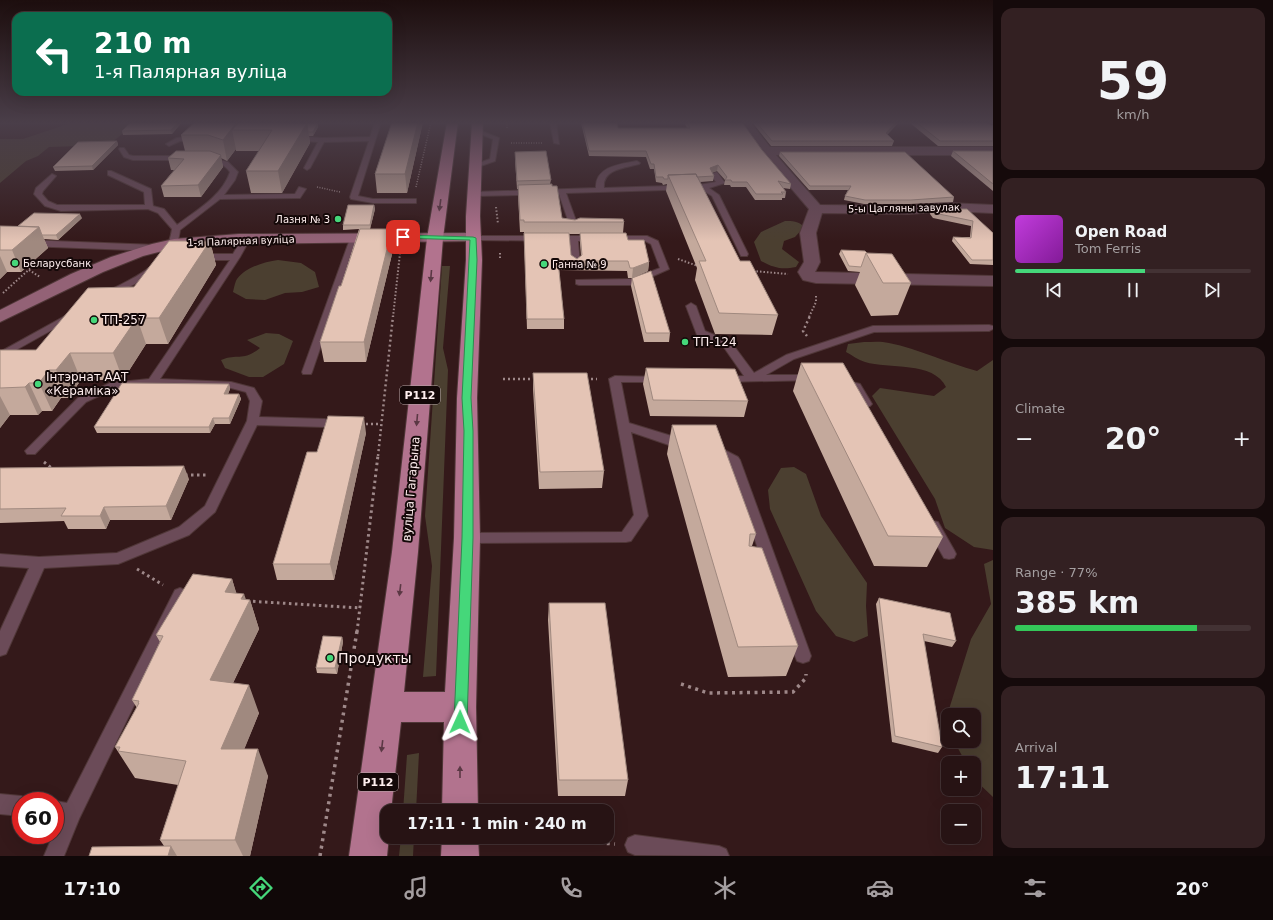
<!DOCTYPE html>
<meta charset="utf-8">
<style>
body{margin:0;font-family:"DejaVu Sans",sans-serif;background:#332022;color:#f1f3f6;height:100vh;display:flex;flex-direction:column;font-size:15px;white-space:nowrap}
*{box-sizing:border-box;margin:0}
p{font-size:13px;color:#a49ea0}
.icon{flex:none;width:22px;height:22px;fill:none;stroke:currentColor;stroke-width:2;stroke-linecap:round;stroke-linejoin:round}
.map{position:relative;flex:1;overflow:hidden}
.sheet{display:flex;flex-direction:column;gap:8px;padding:8px;background:#150a0b;width:280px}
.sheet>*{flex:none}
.hud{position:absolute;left:12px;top:12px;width:380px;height:84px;border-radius:12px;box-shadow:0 4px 16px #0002,0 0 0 1px #433234;background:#0b6e4f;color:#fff;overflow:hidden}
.fabs{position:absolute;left:941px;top:708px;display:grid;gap:8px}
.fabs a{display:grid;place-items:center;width:40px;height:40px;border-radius:8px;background:#271314;box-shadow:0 4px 16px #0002,0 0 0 1px #433234;font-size:20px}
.speed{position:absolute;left:12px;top:792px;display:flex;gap:8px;font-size:20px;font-weight:700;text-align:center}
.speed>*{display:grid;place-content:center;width:52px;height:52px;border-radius:50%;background:#271314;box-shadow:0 4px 16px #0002,0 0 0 1px #433234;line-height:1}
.speed .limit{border:6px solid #d22;background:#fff;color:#111}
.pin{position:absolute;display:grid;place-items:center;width:34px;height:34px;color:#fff;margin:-17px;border-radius:8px;box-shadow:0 2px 6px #0006}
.me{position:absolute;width:44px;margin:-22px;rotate:1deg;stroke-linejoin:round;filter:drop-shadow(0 0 3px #0008)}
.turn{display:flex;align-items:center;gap:14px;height:84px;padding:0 16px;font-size:18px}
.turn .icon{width:52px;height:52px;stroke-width:2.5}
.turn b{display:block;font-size:28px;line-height:34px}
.big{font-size:30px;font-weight:700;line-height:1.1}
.sheet .widget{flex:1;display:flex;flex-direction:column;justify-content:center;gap:6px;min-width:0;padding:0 14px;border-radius:12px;background:#332022}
.sheet .dial{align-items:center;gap:0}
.dial b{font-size:52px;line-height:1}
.song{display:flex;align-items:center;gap:12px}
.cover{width:48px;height:48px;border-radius:6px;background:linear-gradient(135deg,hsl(290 70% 55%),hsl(290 70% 35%))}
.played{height:4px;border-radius:2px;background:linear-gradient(90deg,#45d77a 55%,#433234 55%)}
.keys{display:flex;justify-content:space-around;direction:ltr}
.heat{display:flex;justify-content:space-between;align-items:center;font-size:22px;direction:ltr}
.charge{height:6px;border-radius:3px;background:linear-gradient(90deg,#34c759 77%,#433234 0)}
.trip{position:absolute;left:380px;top:804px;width:234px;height:40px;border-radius:12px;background:#271314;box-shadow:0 4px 16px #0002,0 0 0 1px #433234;font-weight:700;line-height:40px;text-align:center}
.dock{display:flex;height:64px;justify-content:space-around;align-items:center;background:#100808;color:#a49ea0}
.dock .icon{width:28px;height:28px}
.dock .on{color:#45d77a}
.dock b{font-size:18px;color:#f1f3f6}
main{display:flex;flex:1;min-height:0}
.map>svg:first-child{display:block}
.green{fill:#4b3f30}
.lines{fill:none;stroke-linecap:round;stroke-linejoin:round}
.lane-casing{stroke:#503738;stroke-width:2}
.street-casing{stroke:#503738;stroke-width:2}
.secondary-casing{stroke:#503738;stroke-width:2}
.primary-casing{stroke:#503738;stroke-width:2}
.path-far4{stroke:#9e8889;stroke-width:1.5;stroke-dasharray:1 1.5;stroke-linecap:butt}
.path-far3{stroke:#9e8889;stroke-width:2;stroke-dasharray:1.5 2;stroke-linecap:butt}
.path-far2{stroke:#9e8889;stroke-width:2.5;stroke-dasharray:2 3;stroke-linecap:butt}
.path-far1{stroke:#9e8889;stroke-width:3;stroke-dasharray:2.5 3.5;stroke-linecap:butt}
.path{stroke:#9e8889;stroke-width:3.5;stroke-dasharray:3 4.5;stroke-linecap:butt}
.lane{fill:#6b4b58;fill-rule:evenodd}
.street{fill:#6b4b58;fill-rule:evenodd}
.secondary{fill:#936276;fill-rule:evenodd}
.primary{fill:#b2738e;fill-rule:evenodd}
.wall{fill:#c4a99c;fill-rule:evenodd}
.shaded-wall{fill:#a0897f}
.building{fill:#e4c4b5;stroke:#a0897f}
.oneway{fill:#5b3844}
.route{fill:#45d77a;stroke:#2d8c4f}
.poi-dot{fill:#45d77a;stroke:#140808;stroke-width:1.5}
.labels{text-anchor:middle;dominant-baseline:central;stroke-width:4;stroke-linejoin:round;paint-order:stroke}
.far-street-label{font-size:10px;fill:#feeeee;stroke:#140808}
.far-poi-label{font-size:10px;fill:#feeeee;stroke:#140808;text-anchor:start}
.shield{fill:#140808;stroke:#b8a9a9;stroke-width:1}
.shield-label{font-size:11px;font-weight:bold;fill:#feeeee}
.poi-label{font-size:12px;fill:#feeeee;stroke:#140808;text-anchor:start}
.street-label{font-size:12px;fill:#feeeee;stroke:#140808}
.near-poi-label{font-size:14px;fill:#feeeee;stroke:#140808;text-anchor:start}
</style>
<main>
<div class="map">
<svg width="993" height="856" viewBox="0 0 993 856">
<rect width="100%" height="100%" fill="#34191a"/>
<path class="green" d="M74,122H136L109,145L49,147L38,156L26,161L0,183V139H23Z
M785,221C792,221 799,221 804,227L795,237L784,241L782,249L799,262L796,267C782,270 774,268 761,261L754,242L761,232Z
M278,260L301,263L315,272L319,287L302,292L285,293L265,300L246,299L233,292C234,288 235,282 237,279C246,267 264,262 278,260Z
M442,266H450L443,348L448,370L436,676L423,677L432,566L425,516Z
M266,333L279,334L293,341L284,364L263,377H249L225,368L221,360C239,353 243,362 260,348L247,340Z
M864,342C872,342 881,341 889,343C919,349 947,363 977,371L993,360V550L974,547L945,528L935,499L872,396L880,388L934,396L946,387C934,361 888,369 865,362C858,360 852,355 846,352L848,344Z
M794,467L806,474L821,516L867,583L866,606L868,636L854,642L836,636L816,611L770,509L768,490L781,468Z
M993,560V797L974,779V763H966L954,741H974V715H948V728L945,722L971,639L991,604L984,564Z
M419,753L416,811H403L407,755Z
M401,837H414L413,856H399Z"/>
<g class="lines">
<g class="lane-casing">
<path id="lane" d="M375,122H381L358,196L373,199H416V203H373L351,199L350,197L369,141L324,142L310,168L307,170L304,168L318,142L293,140L290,138L293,136L322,138L370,137Z
M550,122H556L559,144L554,143Z
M475,130H479L499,138L495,161L475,168L472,166L473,165L490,159L493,139L475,132Z
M197,136L200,138L199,139L180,141L169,146L166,144L177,138Z
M120,148H124L129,155L133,156H183L186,158L183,160H133L124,157L119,149Z
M206,157L228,162L238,172L235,180L224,195L295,194L299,187L306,189L300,198H297L220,199L180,230C177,259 154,274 129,287C122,291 115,296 107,298L104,297V293C133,278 167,266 172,229L158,213L148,209L61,211L45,206L34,194L36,188L52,174L56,176L43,191L42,194L48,201L57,205H145L144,192L108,175V171H111L151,189L153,206L164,209L177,225C197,210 222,196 230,172C223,162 215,162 204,160L203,159Z
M637,161L640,163L639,164C625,168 602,169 604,188L699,185L716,182L710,174L717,172L725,183L709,188L719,195L748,254L747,256H741L740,254L712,196L704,191L697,189L566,193L579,229L575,231L571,229L559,194L474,196L470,194L474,192L596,188C595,166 621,164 637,161Z
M246,236L250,239L240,257L160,379L231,382L254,388L262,401L259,417L325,419L331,423L325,427L257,425L215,512L189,535L118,564L44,568L6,654L0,656V631L29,568L0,566V554L39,557L117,553L179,527L205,506L247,421L250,401L246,392L231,388L152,385L116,388L86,402L35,454H27L25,451L78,398L110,383L149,379L230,260H197L193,257L197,254H233L243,237Z
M351,236H357L358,238L312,372L311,374H303L302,372Z
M470,236H647L658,241L669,269L633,285H579L576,284V280L632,279L660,268L651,244L645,241H578L580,264L576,267L572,264L570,241L473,240H470Z
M0,239L157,245L161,248L157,251L0,245Z
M691,303L696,306L705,331L731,342L754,373L786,355L873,326L989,325L993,326V329L989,331L874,332L794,359L766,375H812L818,378L816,380L723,382L719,381L717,379L719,377L744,376L723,346L697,335L686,306Z
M74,311L79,314L77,316L0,359V352Z
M615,376L664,377L666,379L664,381L660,382H621L629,423L688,441L690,444L684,448L669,445L631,432L648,516L631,541L626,542L467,543L462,542L460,538L462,534L467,533L622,532L634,515L609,379Z
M840,379L860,384L872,404L870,406H862L852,388L836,384L834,382Z
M713,444L738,457L740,460L811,656L809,661L803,663L797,661L795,656L728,462L709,451L707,448L709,445Z
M933,521L938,522L954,550L956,554L954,558L949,559L944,558L926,526L928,522Z
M180,588L185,590L188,594L79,819L64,856H44L53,835H55L59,821H55V801L67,803L175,590Z
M0,794L21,796L28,799L29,801H21V816L0,814Z
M635,835L719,846L726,849L729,856L635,855L628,852L625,845L628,838Z"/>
</g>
<g class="street-casing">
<path id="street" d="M740,122H750L770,147H993V155H776L820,205L909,206L948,203L993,205V213L948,211L909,214L822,213L816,233L820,262L815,272L993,276V286L816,283L803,280L798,272L804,262L800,233L809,209L762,154Z"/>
</g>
<g class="secondary-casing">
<path id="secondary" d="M473,233L478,235L481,238L478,241L223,244L174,248L143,256L103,272L0,322V310L71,274L111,257L152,244L174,239L239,234Z"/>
</g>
<g class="primary-casing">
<path id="primary" d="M447,122H458L443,238L418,552L404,692H445L454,538L457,398L466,260V216L472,122H483L480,216L482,260L477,398L480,538L476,707L478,811H442L444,722H401L391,811H387V837H389L387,856H349L392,552L427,238Z
M442,837H478L479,856H441Z"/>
</g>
<path class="path-far4" d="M507,122V129
M511,143H542
M317,187L340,192
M416,187L431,122"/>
<path class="path-far3" d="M496,207L498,224
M500,253V260
M678,259L698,266
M29,270L40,277
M753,271L788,274
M3,293L34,265L58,266
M393,317L400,253
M809,317L816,302V295"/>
<path class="path-far2" d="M807,336L803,331L810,316
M503,379H535
M586,379H597
M361,424H381
M378,456L393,316"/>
<path class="path-far1" d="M44,462L54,470
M185,475H206
M137,569L163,585
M247,601L361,608
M357,632L378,455"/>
<path class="path" d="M681,684L708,693L793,692L806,678V674
M517,837L615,844
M320,856L357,631"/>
<use href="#lane" class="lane"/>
<use href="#street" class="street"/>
<use href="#secondary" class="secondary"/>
<use href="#primary" class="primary"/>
</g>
<path class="wall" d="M182,122L172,134L123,135L122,131Z
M237,122V123L303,122L302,123H318V127L313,136H309L310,143L282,193H251L246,171L259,151H236V149L227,161L221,158L223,167L201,197H164L161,186L174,170H171L168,158L185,151L181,135Z
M423,122L407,193H377L375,174Z
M581,122H617L618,128H687L684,122H742L762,150L791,184L790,189L783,188L786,192L785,198H782V200H755L746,187H731L730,185H724L725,180L717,171L712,172L714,176L713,181L700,182L740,261L778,315L772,335L715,334L695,280L697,268L666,191L667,184L663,185L662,183L656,182L654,169H650L646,157L589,156L581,123Z
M752,122H899L887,135L894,141L892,146H771Z
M909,122H993V123H988L993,126V146H938Z
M117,141L118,145L93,170L55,171L53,167Z
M953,151H993V191L951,156Z
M515,152L551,180L550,184L562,218L575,220L624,222L623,233L628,240L649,262L648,271L632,278H628L627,271L559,270L564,319V329H527L524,234V232H520L518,196V189H517L515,160ZM569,234H580V242L581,256L577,259L571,255Z
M780,152L954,197L953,202L909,204H864L844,200L845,196L848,190H809L779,156Z
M374,205L375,209L370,229H392L394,246L366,362H324L320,342L341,286L359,229L343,230V225Z
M931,209H967L993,233V265L970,264L952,241L953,237H970L971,226L933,218L930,214Z
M82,218L58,240L44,239L48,248L21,272H7L0,279V226H18Z
M210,241L216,265L168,344H146L123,380H81L68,398H61L52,411H42L38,415H10L0,428V350H36L134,287Z
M841,250L867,253L911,283L898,315L871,316L855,285L860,272L848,271L839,254Z
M632,278L670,333L669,342H644L631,286Z
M801,363L943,537L927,567L874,566L793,391Z
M646,368L748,401L744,417L650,416L643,384Z
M533,373L604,471L602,488L539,489L533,389Z
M229,384L230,389L228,394H239L241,399L230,424H215L210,433H97L94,427Z
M672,425L756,534L752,546L798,646L786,676L728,677L667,454Z
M366,433L334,580H277L273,564L317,452Z
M0,468L189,479L171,520H110L106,529H68L64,521L0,523Z
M232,579L236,593L246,600H250L259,629L233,683L259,713L244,749L268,776L250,856H89L164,846L160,840L178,785L135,778L115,747L137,708L132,700L160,642L156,635Z
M879,598L956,641L952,647L924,641L942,747L938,753L892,742L876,604Z
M549,603L628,780L625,796H558L548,620Z
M342,637L343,642L337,674L317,673L316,668Z"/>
<path class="shaded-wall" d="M178,122H182L172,134L171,130Z
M237,122L239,130H232L236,149L227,161L223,140Z
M418,122H423L407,193L405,174Z
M896,122H899L884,138L886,133Z
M307,123L310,143L282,193L278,171Z
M318,123V127L313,136V132Z
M117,141L118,145L93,170L92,166Z
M221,155L223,167L201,197L198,185Z
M718,165L717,171L709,174L710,168Z
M374,205L375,209L370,229V225Z
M80,214L82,218L58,240L56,235Z
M39,227L48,248L21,272L12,250Z
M392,229L394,246L366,362L364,342Z
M210,241L216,265L168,344L159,318Z
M0,256L7,272L0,279Z
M649,262L648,271L632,278L633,268Z
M137,318L146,344L123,380L113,353Z
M70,353L81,380L68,398L56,370Z
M49,370L61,398L52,411L39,383Z
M29,383L42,411L38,415L25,387Z
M229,384L230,389L226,399L224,394Z
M239,394L241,399L230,424L229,418Z
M0,396L10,415L0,428Z
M364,417L366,433L334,580L330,564Z
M213,418L215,424L210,433L209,427Z
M184,466L189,479L171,520L166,506Z
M104,507L110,520L106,529L100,516Z
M232,579L241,608L225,592Z
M244,594L248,605L250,600L259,629L221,708L210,680Z
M342,637L343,642L337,674L335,668Z
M249,685L259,713L233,777L221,749Z
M258,749L268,776L250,856H243L235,840Z
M171,846L177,856H168Z"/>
<path class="building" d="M131,122H178L171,130L122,131Z
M195,122H237L223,140L208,135H181Z
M239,122H262L307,123L278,171H246L272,130H232Z
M261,122H300L299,123Z
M392,122H418L405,174H375Z
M582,122H617L618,128H690L687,122H742L762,150L791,184L778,181L786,192H781L783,194H756L747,182H732L731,180H725L727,177L718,165L710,168L714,176L697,177L696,174L668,175V179H664L663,177H656L654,164H651L646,151H589Z
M756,122H896L886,133L894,141H772Z
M916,122H985L993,126V141H940Z
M301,123H318L313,132H308L307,123Z
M117,141L92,166L53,167L78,142Z
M176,151H210L221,155L198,185L161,186L184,159L168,158Z
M546,151L551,180L517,181L515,152Z
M953,151H993V184Z
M780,152H905L954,197L911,200H865L845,196L851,186H810Z
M696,174L740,261H750L778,315L719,313L699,261H706L668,175Z
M552,184V186H557L562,218L575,220L580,218L623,219L624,222H524V220H520L518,185Z
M348,205H374L370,225H343Z
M931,209H967L993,233V260H972L953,237L971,238L973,221L934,213Z
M34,213L80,214L56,235H42L39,227L18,226Z
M0,226L39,227L12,250H0Z
M360,229H392L364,342H320L339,286H341Z
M524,233H569L571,255L577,259L582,255L580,233H626L628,240H644L649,262L633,268H630L628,261H558L564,319H527Z
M169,241H210L159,318H137L113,353H70L56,370H49L39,383H29L25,387L0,388V350H36L88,288L134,287Z
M841,250L865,251L867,253H866L861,267L849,266Z
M866,253L892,254L911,283H883Z
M651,271L670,333H646L632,278Z
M801,363H843L943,537L888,536Z
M646,368L735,369L748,401L653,400Z
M533,373H587L604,471L540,472Z
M122,383L229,384L224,394H239L229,418H213L209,427H94Z
M328,416L364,417L330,564H273L307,452H317Z
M672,425H716L756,534H750L749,546L762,548L798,646L738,647Z
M184,466L166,506L104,507L100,516H61L66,508L0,509V468Z
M193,574L232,579L225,592L244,594L241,599L250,600L210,680L249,685L221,749H258L235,840H160L186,761L118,751L120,747H115L139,703H138L139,701L132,700L163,636L156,635Z
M879,598L950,613L956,641L923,634L942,747L895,736Z
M549,603H605L628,780H559Z
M323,636L342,637L335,668H316Z
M171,846L168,856H89L92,847Z"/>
<defs><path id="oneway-solid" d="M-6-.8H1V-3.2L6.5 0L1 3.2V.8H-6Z"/></defs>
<g class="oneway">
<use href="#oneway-solid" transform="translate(440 205) rotate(98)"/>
<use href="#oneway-solid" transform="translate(431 276) rotate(95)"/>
<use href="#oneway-solid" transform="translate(417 420) rotate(95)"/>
<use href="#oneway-solid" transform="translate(400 590) rotate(97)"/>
<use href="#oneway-solid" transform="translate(382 746) rotate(97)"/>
<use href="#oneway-solid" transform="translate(460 772) rotate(-90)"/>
</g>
<linearGradient id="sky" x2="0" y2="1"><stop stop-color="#1d0e0e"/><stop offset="0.51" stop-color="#4a3e49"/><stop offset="1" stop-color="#4a3e49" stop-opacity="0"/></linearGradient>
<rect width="993" height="241" fill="url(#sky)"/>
<path class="route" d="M403,235L473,237L476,238L477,260L471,398L473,431V538L467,722L465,726L460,728L456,726L454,722L462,538L464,431L462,398L470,240L401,238V236Z"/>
<g class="poi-dot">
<circle cx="338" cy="219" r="4"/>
<circle cx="15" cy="263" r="4"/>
<circle cx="544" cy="264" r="4"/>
<circle cx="94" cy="320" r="4"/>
<circle cx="685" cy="342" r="4"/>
<circle cx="38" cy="384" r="4"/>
<circle cx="330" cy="658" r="4"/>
</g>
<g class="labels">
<g class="far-street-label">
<text transform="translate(904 208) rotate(-1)">5-ы Цагляны завулак</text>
<text transform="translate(241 241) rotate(-2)">1-я Палярная вуліца</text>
</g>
<g class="far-poi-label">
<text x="330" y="219" text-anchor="end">Лазня № 3</text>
<text x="23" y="263">Беларусбанк</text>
<text x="552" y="264">Ганна № 9</text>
</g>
<g class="shield">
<rect x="400" y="386" width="40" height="18" rx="3"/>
<rect x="358" y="773" width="40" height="18" rx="3"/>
</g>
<g class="shield-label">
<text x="420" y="395">Р112</text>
<text x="378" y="782">Р112</text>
</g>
<g class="poi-label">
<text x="102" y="320">ТП-257</text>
<text x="693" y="342">ТП-124</text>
<text x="46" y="377">Інтэрнат ААТ<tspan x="46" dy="14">«Кераміка»</tspan></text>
</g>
<g class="street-label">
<text transform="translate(411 489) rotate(-85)">вуліца Гагарына</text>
</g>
<g class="near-poi-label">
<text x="338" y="658">Продукты</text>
</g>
</g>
</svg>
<div class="fabs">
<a><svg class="icon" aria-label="search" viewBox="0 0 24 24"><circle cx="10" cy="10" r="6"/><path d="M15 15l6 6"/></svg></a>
<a>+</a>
<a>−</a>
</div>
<div class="speed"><div class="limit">60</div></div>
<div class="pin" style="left:403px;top:237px;background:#d93025"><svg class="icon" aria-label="arrive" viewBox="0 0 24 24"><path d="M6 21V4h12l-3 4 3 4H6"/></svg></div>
<svg class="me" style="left:460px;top:722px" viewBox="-20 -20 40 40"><path d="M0-17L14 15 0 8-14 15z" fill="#45d77a" stroke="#fff" stroke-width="4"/></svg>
<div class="trip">17:11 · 1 min · 240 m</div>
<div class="hud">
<div class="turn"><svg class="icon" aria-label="left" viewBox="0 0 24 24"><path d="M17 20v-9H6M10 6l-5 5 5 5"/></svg><div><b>210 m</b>1-я Палярная вуліца</div></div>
</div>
</div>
<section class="sheet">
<div class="widget dial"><b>59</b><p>km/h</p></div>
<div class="widget">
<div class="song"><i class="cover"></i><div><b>Open Road</b><p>Tom Ferris</p></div></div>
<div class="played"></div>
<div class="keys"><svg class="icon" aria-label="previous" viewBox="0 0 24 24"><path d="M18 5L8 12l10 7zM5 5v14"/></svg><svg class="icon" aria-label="pause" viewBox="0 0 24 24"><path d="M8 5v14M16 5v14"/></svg><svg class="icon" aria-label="next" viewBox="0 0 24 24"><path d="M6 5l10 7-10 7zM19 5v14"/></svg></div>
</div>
<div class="widget"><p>Climate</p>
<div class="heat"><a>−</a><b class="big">20°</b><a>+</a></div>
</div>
<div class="widget"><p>Range · 77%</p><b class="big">385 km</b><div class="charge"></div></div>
<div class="widget"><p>Arrival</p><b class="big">17:11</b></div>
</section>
</main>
<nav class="dock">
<b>17:10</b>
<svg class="icon on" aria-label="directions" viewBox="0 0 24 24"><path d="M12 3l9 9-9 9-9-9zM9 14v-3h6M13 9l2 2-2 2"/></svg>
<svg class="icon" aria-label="music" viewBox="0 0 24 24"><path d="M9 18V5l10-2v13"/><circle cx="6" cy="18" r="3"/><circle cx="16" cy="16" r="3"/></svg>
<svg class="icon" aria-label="phone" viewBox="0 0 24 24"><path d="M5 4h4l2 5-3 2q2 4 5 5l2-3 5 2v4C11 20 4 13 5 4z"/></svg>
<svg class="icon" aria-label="climate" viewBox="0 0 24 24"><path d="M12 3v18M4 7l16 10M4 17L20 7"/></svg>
<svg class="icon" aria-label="car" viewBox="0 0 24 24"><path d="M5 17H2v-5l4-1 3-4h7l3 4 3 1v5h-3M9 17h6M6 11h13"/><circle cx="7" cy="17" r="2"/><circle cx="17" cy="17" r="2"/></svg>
<svg class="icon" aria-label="filters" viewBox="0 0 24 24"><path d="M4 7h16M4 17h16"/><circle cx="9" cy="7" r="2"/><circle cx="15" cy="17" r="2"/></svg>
<b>20°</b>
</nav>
